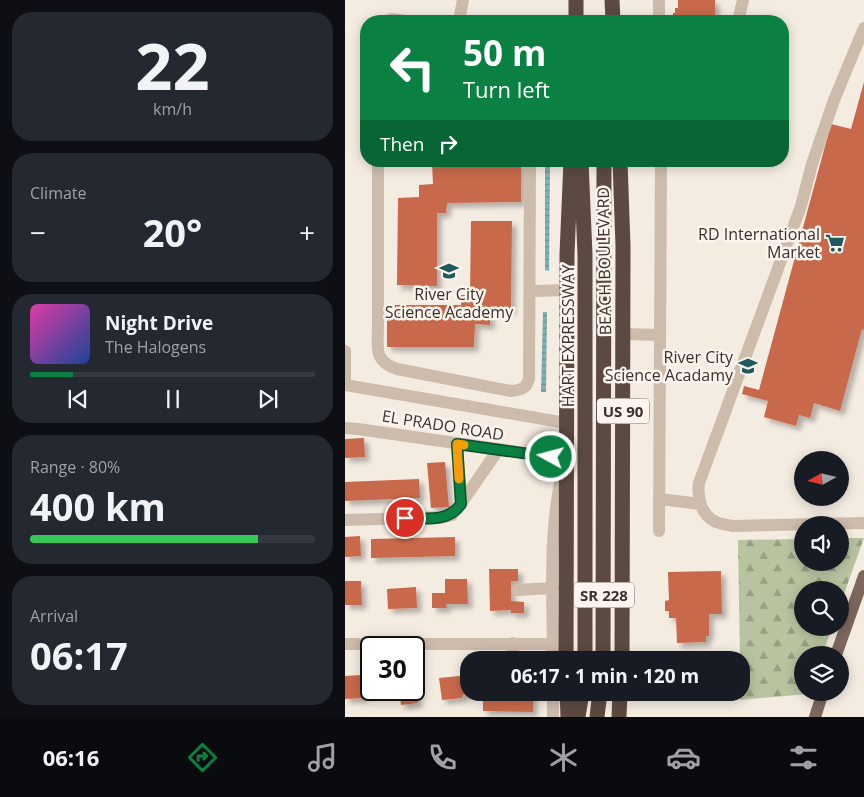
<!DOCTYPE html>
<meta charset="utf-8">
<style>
body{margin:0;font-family:"Open Sans",sans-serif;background:#242831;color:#f1f3f6;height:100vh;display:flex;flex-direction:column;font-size:19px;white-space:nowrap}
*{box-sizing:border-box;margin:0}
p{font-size:16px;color:#9ea1a6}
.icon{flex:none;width:28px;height:28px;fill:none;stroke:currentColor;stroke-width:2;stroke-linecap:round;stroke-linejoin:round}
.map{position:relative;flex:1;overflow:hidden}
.side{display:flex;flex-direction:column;gap:12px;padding:12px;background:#0d0f14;width:345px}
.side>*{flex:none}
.hud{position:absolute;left:15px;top:15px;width:429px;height:152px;border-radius:20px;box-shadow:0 2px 12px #0003;background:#0b8043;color:#fff;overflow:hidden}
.needle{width:32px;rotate:262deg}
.controls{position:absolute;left:449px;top:451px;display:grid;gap:10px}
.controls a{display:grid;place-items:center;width:55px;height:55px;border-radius:50%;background:#171b24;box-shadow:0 2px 12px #0003;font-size:25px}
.speed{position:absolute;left:15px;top:636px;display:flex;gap:10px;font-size:25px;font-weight:700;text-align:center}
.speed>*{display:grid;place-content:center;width:65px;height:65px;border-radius:50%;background:#171b24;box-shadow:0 2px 12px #0003;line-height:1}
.speed .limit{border:2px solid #111;border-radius:8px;background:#fff;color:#111}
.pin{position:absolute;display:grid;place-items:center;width:42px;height:42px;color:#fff;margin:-21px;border:2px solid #fff;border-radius:50%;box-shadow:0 1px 5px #0007}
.me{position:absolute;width:55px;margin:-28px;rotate:277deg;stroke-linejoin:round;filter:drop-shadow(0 0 4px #0008)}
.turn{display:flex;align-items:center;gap:18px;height:105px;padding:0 20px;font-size:22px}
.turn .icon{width:65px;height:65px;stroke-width:2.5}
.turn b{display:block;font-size:35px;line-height:42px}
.then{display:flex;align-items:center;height:48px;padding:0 20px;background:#0003;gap:10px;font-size:19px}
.big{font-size:38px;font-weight:700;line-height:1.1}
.side .widget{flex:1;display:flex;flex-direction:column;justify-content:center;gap:8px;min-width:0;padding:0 18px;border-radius:20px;background:#242831}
.side .dial{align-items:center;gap:0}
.dial b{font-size:65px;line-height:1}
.song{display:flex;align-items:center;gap:15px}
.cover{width:60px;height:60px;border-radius:8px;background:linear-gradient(135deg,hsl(320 70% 55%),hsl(220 70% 35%))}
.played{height:5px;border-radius:2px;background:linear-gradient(90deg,#0b8043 15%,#363941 15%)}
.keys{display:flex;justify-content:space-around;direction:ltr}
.heat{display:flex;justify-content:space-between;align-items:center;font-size:28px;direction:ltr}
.charge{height:8px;border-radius:4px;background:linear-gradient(90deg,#34c759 80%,#363941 0)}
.trip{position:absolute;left:115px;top:651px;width:290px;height:50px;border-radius:20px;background:#171b24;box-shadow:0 2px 12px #0003;font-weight:700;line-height:50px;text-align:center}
.menu{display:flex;height:80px;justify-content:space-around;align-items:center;background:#090b0e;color:#9ea1a6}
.menu .icon{width:35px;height:35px}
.menu .on{color:#0b8043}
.menu b{font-size:22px;color:#f1f3f6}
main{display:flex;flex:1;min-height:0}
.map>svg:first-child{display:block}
.forest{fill:url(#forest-firs)}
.water{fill:url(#water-rules)}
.building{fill:#c8694b;filter:url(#shadow)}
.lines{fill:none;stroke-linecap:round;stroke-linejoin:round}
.minor{stroke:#cdbbac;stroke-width:12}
.major{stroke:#7d675c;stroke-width:12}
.highway{stroke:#5c4a42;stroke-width:15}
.route-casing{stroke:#07532c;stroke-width:12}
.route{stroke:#0b8043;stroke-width:9}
.slow{stroke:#f59e0b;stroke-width:9}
.labels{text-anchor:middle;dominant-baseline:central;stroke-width:5;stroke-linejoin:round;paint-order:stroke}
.shield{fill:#fbf5ee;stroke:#756b66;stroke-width:1}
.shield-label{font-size:15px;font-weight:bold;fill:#3b302b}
.poi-label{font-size:16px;fill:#3b302b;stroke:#fbf5ee;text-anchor:end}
.street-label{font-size:16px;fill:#3b302b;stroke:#fbf5ee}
</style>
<main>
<section class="side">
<div class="widget dial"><b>22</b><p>km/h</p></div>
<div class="widget"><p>Climate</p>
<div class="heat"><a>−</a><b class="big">20°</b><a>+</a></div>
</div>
<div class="widget">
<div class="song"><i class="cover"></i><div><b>Night Drive</b><p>The Halogens</p></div></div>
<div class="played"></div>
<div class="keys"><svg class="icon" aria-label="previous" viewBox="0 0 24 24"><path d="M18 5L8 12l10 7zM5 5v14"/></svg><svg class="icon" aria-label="pause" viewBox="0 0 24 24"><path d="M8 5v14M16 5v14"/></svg><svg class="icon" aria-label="next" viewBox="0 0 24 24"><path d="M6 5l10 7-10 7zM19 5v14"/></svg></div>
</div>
<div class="widget"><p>Range · 80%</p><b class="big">400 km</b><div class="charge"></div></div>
<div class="widget"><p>Arrival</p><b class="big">06:17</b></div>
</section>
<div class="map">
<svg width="519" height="717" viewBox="0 0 519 717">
<defs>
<pattern id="forest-firs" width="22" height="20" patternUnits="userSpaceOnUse" patternTransform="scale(1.25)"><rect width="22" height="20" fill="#b8c4a0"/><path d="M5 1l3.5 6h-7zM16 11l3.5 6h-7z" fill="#97a083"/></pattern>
<pattern id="water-rules" width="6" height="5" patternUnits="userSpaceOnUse" patternTransform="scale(1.25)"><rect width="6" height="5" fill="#7fb0b2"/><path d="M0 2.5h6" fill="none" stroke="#699091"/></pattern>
<filter id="shadow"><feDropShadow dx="4.5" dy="4.5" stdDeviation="2.5" flood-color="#0004"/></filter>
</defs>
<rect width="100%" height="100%" fill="#f4ebe1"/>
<path class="forest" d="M495,538H519L495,605V590H458V628H487L477,655H458V692L462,694L395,700L396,660H395L393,540L457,539L458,562H495Z"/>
<path class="water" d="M200,161H205L204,271L200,270Z
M198,312H202L201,392H196Z"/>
<path class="building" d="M333,0H370V21H333V17H328V13H330V8H333Z
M519,82V330L517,329L495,411L469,403L465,418L454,415L451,426L419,417L423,401L397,394L399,386L414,390L486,124L506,129Z
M176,161V202L102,203L101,213H92V286L52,285L53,198L74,197V185L88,184L87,162Z
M126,221H167L166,311H145V325L130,324L129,347H42V305H116V295H125Z
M19,438L20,457L0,458V439Z
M100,462L104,507L86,508L82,463Z
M74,479L75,498L0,501V482Z
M15,536L16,556L0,557V537Z
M110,537V556L26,558V539Z
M144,569H173V581H166V601L179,602V613H166V610L145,611Z
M376,571L377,614H364V636H361V642L332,643L331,618H324V611H320V601L324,600L323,572Z
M100,579H122L123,604H101L102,608H87V593H100Z
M0,581H16L17,605H0Z
M71,587L72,608L43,609L42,589Z
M16,675L18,698L0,699V676Z
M124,675V692L126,694L117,695V698L97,700L94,678Z
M69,681H70L73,703L56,705L54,690H69Z
M138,693H188V712L138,711Z"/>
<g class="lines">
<path class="minor" d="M314,0V21
M40,21L47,19L61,21
M114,21L118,0
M393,21L398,0
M519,28L489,100L467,164L456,206L354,483C352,498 356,515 371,522C376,524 382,525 388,526L519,523
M33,161V326C33,347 28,361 52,369L166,391C176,390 181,389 184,379L185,161
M189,291L221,290
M278,334L315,335
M0,351V385
M0,385L221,423
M0,428L13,429L221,459C202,524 208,593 208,660
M112,444L116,504
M315,499L355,504
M0,520L100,517L107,515L113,508L153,450
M314,531L316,161
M172,590L208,588
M0,644H208
M168,660V643
M208,692V717"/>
<path class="major" d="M491,655L519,576
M470,717L478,692"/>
<path class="highway" d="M231,0V21
M267,0L268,21
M236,161L240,255V660
M275,161L278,246L277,660
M221,660L222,254L226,161
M258,660L259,161
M222,692L223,717
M233,717L237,692
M252,717L255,692
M274,717L275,692"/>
</g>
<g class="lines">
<g class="route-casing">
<path id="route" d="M60,518C80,518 103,523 116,504L112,444L206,457"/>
</g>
<use href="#route" class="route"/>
<path class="slow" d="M114,479L112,444L119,445"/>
</g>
<defs>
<g id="supermarket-bare" transform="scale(1.5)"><path d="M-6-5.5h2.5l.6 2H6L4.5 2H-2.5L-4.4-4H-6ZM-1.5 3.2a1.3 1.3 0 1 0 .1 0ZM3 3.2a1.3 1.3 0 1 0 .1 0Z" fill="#1f5a5e" stroke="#fbf5ee" stroke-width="2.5" paint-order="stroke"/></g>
<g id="school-bare" transform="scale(1.5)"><path d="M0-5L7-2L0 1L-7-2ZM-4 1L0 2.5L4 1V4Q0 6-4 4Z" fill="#1f5a5e" stroke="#fbf5ee" stroke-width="2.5" paint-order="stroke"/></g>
</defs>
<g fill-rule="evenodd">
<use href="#supermarket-bare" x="490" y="243"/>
<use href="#school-bare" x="104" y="271"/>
<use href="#school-bare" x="403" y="366"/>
</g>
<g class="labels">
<g class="shield">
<rect x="252" y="398.5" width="52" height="25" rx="4"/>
<rect x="229" y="582.5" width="60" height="25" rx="4"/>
</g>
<g class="shield-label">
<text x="278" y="411">US 90</text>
<text x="259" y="595">SR 228</text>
</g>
<g class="poi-label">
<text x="475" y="234">RD International<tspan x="475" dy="18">Market</tspan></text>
<text x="104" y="294" text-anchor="middle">River City<tspan x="104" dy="18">Science Academy</tspan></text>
<text x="388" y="357">River City<tspan x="388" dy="18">Science Acadamy</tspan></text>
</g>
<g class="street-label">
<text transform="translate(259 261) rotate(-91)">BEACH BOULEVARD</text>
<text transform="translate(223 336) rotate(-90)">HART EXPRESSWAY</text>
<text transform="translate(98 425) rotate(9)">EL PRADO ROAD</text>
</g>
</g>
</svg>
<div class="controls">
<a><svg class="needle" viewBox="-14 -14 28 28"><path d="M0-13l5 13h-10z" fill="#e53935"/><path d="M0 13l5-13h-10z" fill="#9ea1a6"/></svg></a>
<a><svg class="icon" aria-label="sound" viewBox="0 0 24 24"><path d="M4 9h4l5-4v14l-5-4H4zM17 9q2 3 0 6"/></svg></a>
<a><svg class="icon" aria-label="search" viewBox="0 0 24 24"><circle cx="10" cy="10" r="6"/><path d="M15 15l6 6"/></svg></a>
<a><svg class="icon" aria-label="layers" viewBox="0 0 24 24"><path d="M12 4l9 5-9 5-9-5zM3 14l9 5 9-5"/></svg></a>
</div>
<div class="speed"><div class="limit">30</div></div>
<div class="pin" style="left:60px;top:518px;background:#d93025"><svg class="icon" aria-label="arrive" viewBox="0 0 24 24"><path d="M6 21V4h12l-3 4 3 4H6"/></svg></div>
<svg class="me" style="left:206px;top:457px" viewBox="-20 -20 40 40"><circle r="17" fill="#0b8043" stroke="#fff" stroke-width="3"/><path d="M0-11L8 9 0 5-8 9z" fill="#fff"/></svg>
<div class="trip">06:17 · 1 min · 120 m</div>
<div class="hud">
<div class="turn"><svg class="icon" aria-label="left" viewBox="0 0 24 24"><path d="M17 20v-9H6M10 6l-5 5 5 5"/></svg><div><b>50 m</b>Turn left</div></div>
<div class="then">Then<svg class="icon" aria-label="right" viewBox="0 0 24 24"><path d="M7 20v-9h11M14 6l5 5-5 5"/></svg></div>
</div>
</div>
</main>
<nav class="menu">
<b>06:16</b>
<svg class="icon on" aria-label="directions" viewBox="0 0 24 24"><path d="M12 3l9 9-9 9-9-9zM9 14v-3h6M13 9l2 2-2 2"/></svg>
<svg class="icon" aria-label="music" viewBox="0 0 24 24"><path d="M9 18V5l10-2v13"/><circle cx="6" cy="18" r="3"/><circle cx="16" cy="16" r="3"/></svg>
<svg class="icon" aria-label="phone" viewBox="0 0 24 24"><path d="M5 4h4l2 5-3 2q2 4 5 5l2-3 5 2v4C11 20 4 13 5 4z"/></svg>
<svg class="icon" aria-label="climate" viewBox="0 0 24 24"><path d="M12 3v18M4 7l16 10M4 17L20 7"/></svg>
<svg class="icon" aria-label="car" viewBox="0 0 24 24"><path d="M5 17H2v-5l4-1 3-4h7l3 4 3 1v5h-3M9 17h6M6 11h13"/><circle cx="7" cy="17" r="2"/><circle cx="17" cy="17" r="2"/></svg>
<svg class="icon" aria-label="filters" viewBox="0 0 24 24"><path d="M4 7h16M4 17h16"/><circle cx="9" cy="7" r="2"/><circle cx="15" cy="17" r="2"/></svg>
</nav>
